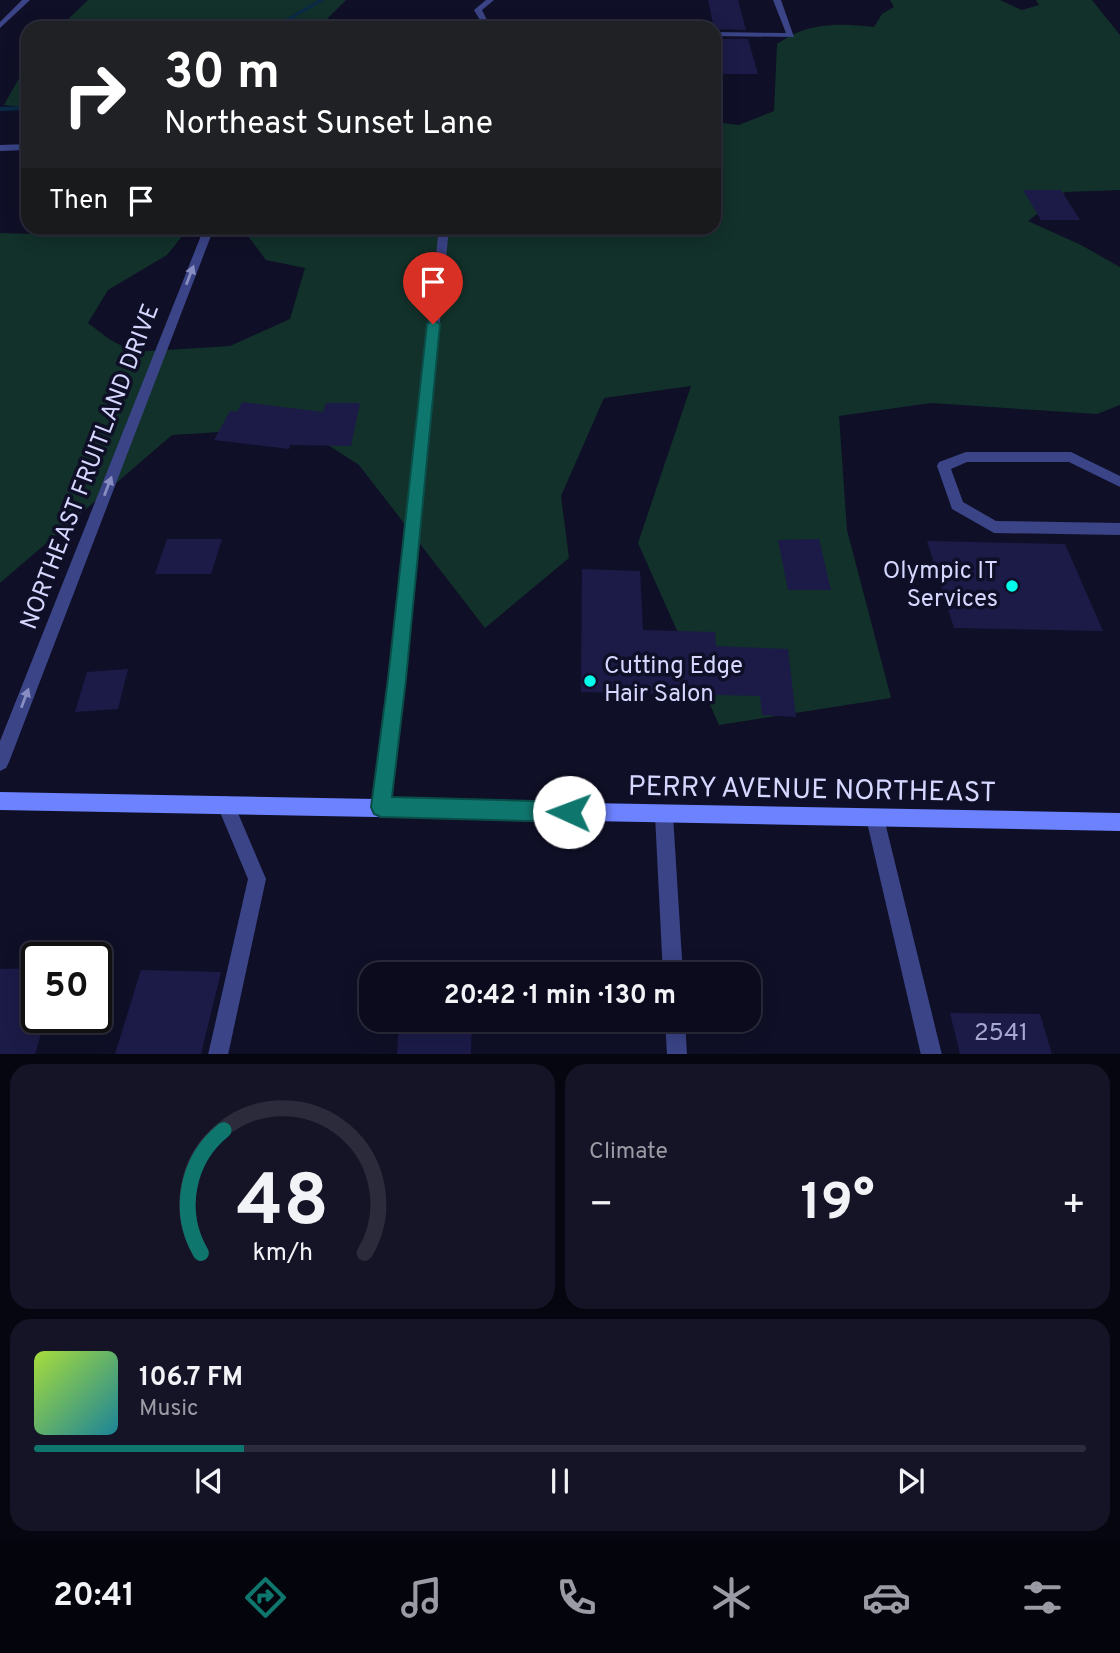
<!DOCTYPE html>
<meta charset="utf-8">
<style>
body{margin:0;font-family:Overpass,sans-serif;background:#141426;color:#f1f3f6;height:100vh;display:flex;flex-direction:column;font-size:26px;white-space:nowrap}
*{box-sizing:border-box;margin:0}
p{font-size:23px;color:#9a9ba4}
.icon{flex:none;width:38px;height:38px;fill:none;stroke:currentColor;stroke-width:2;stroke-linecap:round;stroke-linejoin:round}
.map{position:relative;height:1054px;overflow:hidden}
.sheet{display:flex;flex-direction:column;gap:10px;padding:10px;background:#060610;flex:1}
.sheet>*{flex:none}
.hud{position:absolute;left:21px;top:21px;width:700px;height:214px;border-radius:21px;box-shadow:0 4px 18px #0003,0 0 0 2px #2b2b3b;background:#202124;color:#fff;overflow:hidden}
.speed{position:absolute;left:21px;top:942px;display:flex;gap:14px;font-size:35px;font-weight:700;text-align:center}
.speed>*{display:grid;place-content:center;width:91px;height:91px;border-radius:50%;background:#0b0b1d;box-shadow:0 4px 18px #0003,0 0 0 2px #2b2b3b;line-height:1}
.speed .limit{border:4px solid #111;border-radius:10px;background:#fff;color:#111}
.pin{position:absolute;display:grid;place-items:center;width:60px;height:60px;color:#fff;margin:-72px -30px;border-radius:50% 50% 50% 0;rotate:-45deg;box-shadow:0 0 7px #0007}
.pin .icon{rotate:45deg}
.me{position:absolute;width:77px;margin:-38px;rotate:272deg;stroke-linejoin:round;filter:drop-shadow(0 0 5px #0008)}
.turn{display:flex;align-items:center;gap:24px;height:147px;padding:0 28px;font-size:32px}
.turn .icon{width:91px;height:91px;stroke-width:2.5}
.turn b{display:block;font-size:49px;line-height:60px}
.then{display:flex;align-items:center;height:66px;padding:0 28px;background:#0003;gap:14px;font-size:26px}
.big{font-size:52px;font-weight:700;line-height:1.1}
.sheet .widget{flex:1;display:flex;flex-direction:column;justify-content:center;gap:10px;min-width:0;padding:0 24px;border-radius:21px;background:#141426}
.sheet .dial{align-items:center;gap:0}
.dial svg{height:182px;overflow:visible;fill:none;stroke:#2b2b3b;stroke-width:7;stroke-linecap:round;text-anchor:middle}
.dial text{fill:#f1f3f6;stroke:none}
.song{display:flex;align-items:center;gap:21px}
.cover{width:84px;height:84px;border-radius:10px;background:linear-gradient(135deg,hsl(80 70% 55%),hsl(190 70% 35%))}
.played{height:7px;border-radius:4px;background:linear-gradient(90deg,#0f766e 20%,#2b2b3b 20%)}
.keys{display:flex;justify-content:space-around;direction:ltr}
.heat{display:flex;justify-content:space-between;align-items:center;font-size:38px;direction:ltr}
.sheet .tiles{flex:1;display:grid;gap:10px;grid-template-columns:1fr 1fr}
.widget:last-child{grid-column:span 2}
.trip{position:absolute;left:359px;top:962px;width:402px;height:70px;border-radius:21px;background:#0b0b1d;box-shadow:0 4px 18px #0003,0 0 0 2px #2b2b3b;font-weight:700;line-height:70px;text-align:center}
.dock{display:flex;height:112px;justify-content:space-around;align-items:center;background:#04040c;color:#9a9ba4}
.dock .icon{width:49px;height:49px}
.dock .selected{color:#0f766e}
.dock b{font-size:32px;color:#f1f3f6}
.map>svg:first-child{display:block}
.green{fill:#12312a}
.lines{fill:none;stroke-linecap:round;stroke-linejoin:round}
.stream{fill:#0a2a45;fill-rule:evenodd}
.building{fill:#1c1b48}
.lane{fill:#3a4486;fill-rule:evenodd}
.street{fill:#3a4486;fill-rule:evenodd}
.secondary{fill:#6c82ff;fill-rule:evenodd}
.oneway{fill:#888ec2}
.route{fill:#0f766e;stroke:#0a4d48;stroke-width:2}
.poi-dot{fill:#01ffec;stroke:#0f0f27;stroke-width:2.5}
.labels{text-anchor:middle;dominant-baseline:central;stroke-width:7;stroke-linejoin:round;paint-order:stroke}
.street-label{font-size:24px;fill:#d5d7ff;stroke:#0f0f27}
.poi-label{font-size:24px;fill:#d5d7ff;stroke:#0f0f27;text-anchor:end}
.near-number-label{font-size:24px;fill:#a7a8d1}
.near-street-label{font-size:28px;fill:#d5d7ff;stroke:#0f0f27}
</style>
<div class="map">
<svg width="1120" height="1055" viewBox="0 0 1120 1055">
<rect width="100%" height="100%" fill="#0f0f27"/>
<path class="green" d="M88,0H346L328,18L326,28H59Z
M890,0H1000L1022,10L1039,5L1036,0H1092L1120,35V190L1065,192L1028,221L1081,245L1120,267V405L1097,414L931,403L839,416L847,530L891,698L719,725L638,543L691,386L604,398L561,496L569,558L485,628L359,465L300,427L172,435L0,583V233L35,234L56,228H183L184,234L167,255L108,290L88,323L109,339L133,352L230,346L290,319L305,268L266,260L242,228H714V122L739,125L774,111L777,44C808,22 837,23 874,27L882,14L894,7Z
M28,62V108L4,105Z"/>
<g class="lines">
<path class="stream" d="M318,0H325L277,28H270Z
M28,106V110L0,111V107Z"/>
</g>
<path class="building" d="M708,0H738L746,30L714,29Z
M715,39H748L758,74H722Z
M1023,190H1061L1080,220H1041Z
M242,402L323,412L326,403H360L351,446L290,445L289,449L214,440L230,411L237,412Z
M167,539H222L211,574H155Z
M819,539L831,590H788L778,540Z
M927,541L1065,544L1103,631L954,628Z
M582,569L640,571L643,630L715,632L716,646L788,649L796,717L762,715L760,696L581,692Z
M128,669L118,709L75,712L87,672Z
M37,968V1017H46L35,1054H0V969Z
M141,970L221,972L201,1054H115Z
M950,1013L1040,1014L1052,1054H960Z
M399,1020H472L471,1054H397Z"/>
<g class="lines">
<path class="lane" d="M966,452H1071L1120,476V487L1069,462H967L951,469L963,502L996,521L1120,523V535L994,533L952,509L937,466L939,462Z
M226,796L232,799L266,879L228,1055H208L248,879L217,805L220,799Z
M875,809L881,812L884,818L942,1055H921L866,818L869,812Z"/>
<path class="street" d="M22,0H30L0,28V22Z
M486,0H494L482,10L488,22L499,28C484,28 481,22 474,10Z
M773,0H781L794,37L714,36V32L786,33Z
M28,144V150L0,151V145Z
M204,228H214L9,762L6,768L0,771V741Z
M439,228H449L405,679L390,807L387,813L381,816L375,813L372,807L389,679Z
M664,806L670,809L673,815L683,975H663L655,815L658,809Z
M665,1020H685L687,1055H667Z"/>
<path class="secondary" d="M0,792L1120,813V831L0,810Z"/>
</g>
<defs><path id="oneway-solid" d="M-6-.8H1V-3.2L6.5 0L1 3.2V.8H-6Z" transform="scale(1.75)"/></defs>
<g class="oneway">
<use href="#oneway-solid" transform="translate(190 275) rotate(-69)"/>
<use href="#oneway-solid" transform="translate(108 486) rotate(-69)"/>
<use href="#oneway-solid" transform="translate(25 698) rotate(-69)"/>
</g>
<path class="route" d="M433,320L440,324L406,679L392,797L569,802L576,805L579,812L576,819L569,822L381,817L374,814L371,807L388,679L427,324Z"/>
<g class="poi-dot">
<circle cx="1012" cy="586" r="7"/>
<circle cx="590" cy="681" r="7"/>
</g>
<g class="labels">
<g class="street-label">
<text transform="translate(91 467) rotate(-69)">NORTHEAST FRUITLAND DRIVE</text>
</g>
<g class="poi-label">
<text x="998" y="572">Olympic IT<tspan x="998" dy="28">Services</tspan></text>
<text x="604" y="667" text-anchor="start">Cutting Edge<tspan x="604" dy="28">Hair Salon</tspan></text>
</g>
<g class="near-number-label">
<text x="1001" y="1034">2541</text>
</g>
<g class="near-street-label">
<text transform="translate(812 791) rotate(1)">PERRY AVENUE NORTHEAST</text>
</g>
</g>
</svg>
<div class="speed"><div class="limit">50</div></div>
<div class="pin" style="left:433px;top:324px;background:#d93025"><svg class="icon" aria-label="arrive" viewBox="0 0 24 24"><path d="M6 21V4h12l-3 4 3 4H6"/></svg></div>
<svg class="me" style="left:569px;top:812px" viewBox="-20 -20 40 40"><circle r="19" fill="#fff"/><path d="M0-13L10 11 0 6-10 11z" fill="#0f766e"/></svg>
<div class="trip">20:42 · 1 min · 130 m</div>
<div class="hud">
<div class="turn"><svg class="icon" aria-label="right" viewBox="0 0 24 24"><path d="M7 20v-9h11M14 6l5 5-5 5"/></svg><div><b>30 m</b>Northeast Sunset Lane</div></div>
<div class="then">Then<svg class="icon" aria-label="arrive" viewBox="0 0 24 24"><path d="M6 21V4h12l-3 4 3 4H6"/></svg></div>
</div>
</div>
<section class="sheet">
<div class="tiles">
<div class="widget dial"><svg viewBox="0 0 100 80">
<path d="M14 69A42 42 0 1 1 86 69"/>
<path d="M14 69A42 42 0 0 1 24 15" stroke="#0f766e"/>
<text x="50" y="56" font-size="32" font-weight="700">48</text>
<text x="50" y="72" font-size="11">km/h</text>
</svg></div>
<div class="widget"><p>Climate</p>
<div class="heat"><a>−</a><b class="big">19°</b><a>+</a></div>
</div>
<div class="widget">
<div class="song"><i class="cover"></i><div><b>106.7 FM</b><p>Music</p></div></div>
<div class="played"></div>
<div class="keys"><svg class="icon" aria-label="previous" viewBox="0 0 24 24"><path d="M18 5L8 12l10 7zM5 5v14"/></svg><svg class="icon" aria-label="pause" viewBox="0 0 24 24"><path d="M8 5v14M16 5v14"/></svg><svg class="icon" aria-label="next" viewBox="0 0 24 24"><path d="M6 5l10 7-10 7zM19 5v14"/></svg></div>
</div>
</div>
</section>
<nav class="dock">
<b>20:41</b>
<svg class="icon selected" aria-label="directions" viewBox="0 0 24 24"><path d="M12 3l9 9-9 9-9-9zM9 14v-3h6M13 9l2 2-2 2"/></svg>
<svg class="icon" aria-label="music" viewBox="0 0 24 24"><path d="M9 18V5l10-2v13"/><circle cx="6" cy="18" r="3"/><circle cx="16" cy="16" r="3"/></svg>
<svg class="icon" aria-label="phone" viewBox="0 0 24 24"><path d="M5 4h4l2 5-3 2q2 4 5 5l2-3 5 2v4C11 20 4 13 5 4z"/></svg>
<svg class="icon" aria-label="climate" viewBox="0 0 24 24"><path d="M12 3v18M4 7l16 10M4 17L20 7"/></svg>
<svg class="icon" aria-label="car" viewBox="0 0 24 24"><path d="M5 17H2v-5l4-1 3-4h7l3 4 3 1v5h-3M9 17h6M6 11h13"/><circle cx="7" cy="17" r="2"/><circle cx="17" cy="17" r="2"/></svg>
<svg class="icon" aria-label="filters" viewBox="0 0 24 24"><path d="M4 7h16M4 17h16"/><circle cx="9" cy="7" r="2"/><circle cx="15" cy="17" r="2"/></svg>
</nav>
